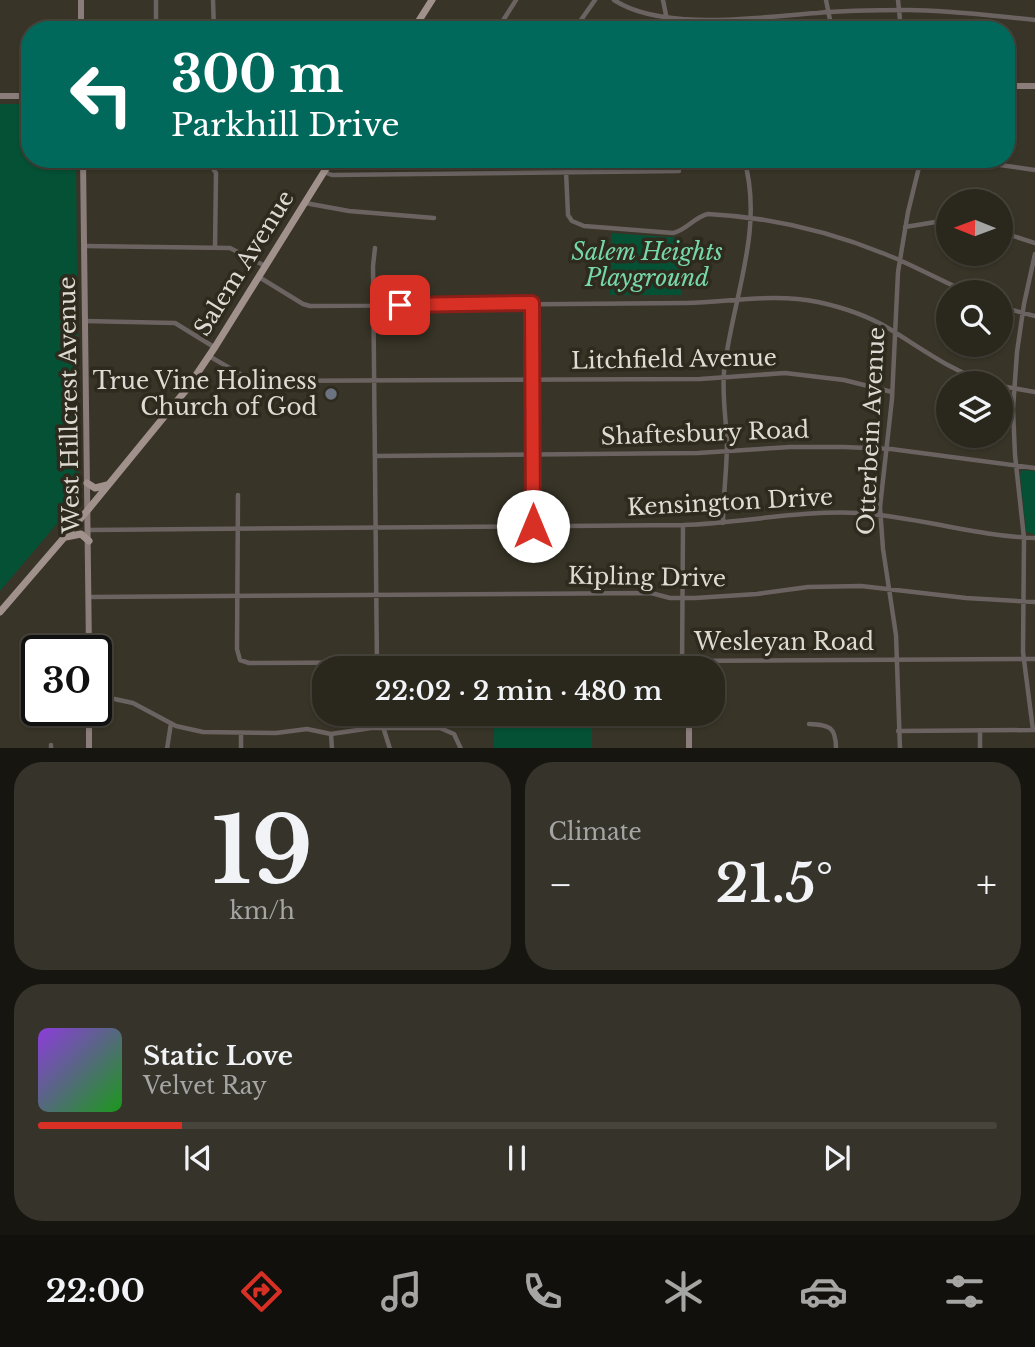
<!DOCTYPE html>
<meta charset="utf-8">
<style>
body{margin:0;font-family:"Libre Baskerville",serif;background:#36332a;color:#f1f3f6;height:100vh;display:flex;flex-direction:column;font-size:26px;white-space:nowrap}
*{box-sizing:border-box;margin:0}
p{font-size:23px;color:#a5a5a4}
.icon{flex:none;width:38px;height:38px;fill:none;stroke:currentColor;stroke-width:2;stroke-linecap:round;stroke-linejoin:round}
.map{position:relative;height:748px;overflow:hidden}
.side{display:flex;flex-direction:column;gap:14px;padding:14px;background:#171510;flex:1}
.side>*{flex:none}
.hud{position:absolute;left:21px;top:21px;width:994px;height:147px;border-radius:28px;box-shadow:0 2px 5px #0004,0 0 0 2px #46443b;background:#00695c;color:#fff;overflow:hidden}
.needle{width:46px;rotate:271deg}
.tools{position:absolute;left:936px;top:189px;display:grid;gap:14px}
.tools a{display:grid;place-items:center;width:77px;height:77px;border-radius:50%;background:#2a271d;box-shadow:0 2px 5px #0004,0 0 0 2px #46443b;font-size:35px}
.speed{position:absolute;left:21px;top:635px;display:flex;gap:14px;font-size:35px;font-weight:700;text-align:center}
.speed>*{display:grid;place-content:center;width:91px;height:91px;border-radius:50%;background:#2a271d;box-shadow:0 2px 5px #0004,0 0 0 2px #46443b;line-height:1}
.speed .limit{border:4px solid #111;border-radius:10px;background:#fff;color:#111}
.pin{position:absolute;display:grid;place-items:center;width:60px;height:60px;color:#fff;margin:-30px;border-radius:14px;box-shadow:0 4px 10px #0006}
.me{position:absolute;width:77px;margin:-38px;rotate:0deg;stroke-linejoin:round;filter:drop-shadow(0 0 5px #0008)}
.turn{display:flex;align-items:center;gap:24px;height:147px;padding:0 35px;font-size:32px}
.turn .icon{width:91px;height:91px;stroke-width:2.5}
.turn b{display:block;font-size:49px;line-height:60px}
.big{font-size:52px;font-weight:600;line-height:1.1}
.side .card{flex:1;display:flex;flex-direction:column;justify-content:center;gap:10px;min-width:0;padding:0 24px;border-radius:28px;background:#36332a}
.side .dial{align-items:center;gap:0}
.dial b{font-size:91px;line-height:1}
.song{display:flex;align-items:center;gap:21px}
.cover{width:84px;height:84px;border-radius:10px;background:linear-gradient(135deg,hsl(270 70% 55%),hsl(120 70% 35%))}
.played{height:7px;border-radius:4px;background:linear-gradient(90deg,#d93025 15%,#46443b 15%)}
.keys{display:flex;justify-content:space-around;direction:ltr}
.heat{display:flex;justify-content:space-between;align-items:center;font-size:38px;direction:ltr}
.side .tiles{flex:1;display:grid;gap:14px;grid-template-columns:1fr 1fr}
.card:last-child{grid-column:span 2}
.trip{position:absolute;left:312px;top:656px;width:413px;height:70px;border-radius:28px;background:#2a271d;box-shadow:0 2px 5px #0004,0 0 0 2px #46443b;font-weight:600;line-height:70px;text-align:center}
.menu{display:flex;height:112px;justify-content:space-around;align-items:center;background:#11100c;color:#a5a5a4}
.menu .icon{width:49px;height:49px}
.menu .on{color:#d93025}
.menu b{font-size:32px;color:#f1f3f6}
.map>svg:first-child{display:block}
.green{fill:#055136}
.lines{fill:none;stroke-linecap:round;stroke-linejoin:round}
.street{stroke:#6b6361;stroke-width:4.5}
.secondary{stroke:#8a7d7a;stroke-width:6}
.primary{stroke:#a1918c;stroke-width:7}
.route-casing{stroke:#8d1f18;stroke-width:18}
.route{stroke:#d93025;stroke-width:12}
.worship-dot{fill:#6b7280;stroke:#2e2a1d;stroke-width:2.5}
.labels{text-anchor:middle;dominant-baseline:central;stroke-width:7;stroke-linejoin:round;paint-order:stroke}
.park-label{font-size:23px;font-style:italic;fill:#76d7aa;stroke:#2e2a1d}
.street-label{font-size:23px;fill:#dddbd3;stroke:#2e2a1d}
.poi-label{font-size:23px;fill:#dddbd3;stroke:#2e2a1d;text-anchor:end}
</style>
<div class="map">
<svg width="1035" height="749" viewBox="0 0 1035 749">
<rect width="100%" height="100%" fill="#383427"/>
<path class="green" d="M0,104H30V159H76L79,489L78,499L0,591Z
M611,233L682,238V295H610Z
M1022,470L1035,471V535L1026,531L1020,475Z
M494,714H592V748H494Z"/>
<g class="lines">
<path class="street" d="M156,0V30
M213,0L214,30
M614,0C663,32 761,17 817,13C847,10 878,10 908,10C950,10 993,16 1035,20
M663,0L669,30
M826,0L832,30
M898,0L901,30
M497,30L516,0
M574,30L595,0
M809,159H859
M957,159L1035,170
M83,162L212,167L216,173L215,248
M566,171L568,215L572,221L584,226L673,233C687,230 694,217 708,214C768,217 828,231 885,254C913,265 939,280 967,292
M324,172L332,175L679,171
M305,203L349,211L434,218
M905,227L948,220
M1001,232L1035,243
M84,246L230,248L265,266
M375,248L373,266L377,668
M259,277L303,304L310,306C435,304 561,305 686,303C731,302 774,293 818,302C841,307 868,316 888,328C921,348 952,372 990,383
M532,303L533,526
M1001,307L1035,316
M85,321L175,323L214,347
M209,356L252,381L700,379L785,373L844,380L892,392
M1001,386L1035,392
M375,456L698,453L790,447H843L891,449L1035,468
M238,495L237,649L240,660L249,663L1035,659
M723,523C723,496 727,470 727,442C726,419 722,395 724,372C731,303 765,230 744,159
M89,530L683,525C742,523 800,510 859,513C919,517 975,536 1035,538
M90,597L651,593L670,598H695L757,594L808,587L861,586L966,598L1035,602
M682,668L683,525
M96,695L133,703L176,726L203,732L276,733L307,729L331,734L371,728H440L454,734L461,749
M379,714L390,749
M809,724C829,725 836,726 836,749
M980,730V749
M1033,730L1023,652L1024,538L1015,455L1013,409L1017,352L1024,304L1035,254
M898,731L1034,730
M241,733V749
M331,734L332,749
M51,749V745
M167,749L171,723
M900,749L896,635L883,549L880,507L892,399L898,272L908,212L921,159"/>
<path class="secondary" d="M81,0V30
M1006,86H1035
M0,96H30
M83,159L89,651
M689,723V749
M89,749V710"/>
<path class="primary" d="M413,30L432,0
M87,483L95,488L107,485
M66,537L81,534L89,541
M0,612L87,511L186,390L215,347L332,159"/>
</g>
<g class="lines">
<g class="route-casing">
<path id="route" d="M400,305L532,303L533,526"/>
</g>
<use href="#route" class="route"/>
</g>
<circle class="worship-dot" cx="331" cy="394" r="7"/>
<g class="labels">
<g class="park-label">
<text x="647" y="252">Salem Heights<tspan x="647" dy="26">Playground</tspan></text>
</g>
<g class="street-label">
<text transform="translate(244 263) rotate(-58)">Salem Avenue</text>
<text transform="translate(674 359) rotate(-1)">Litchfield Avenue</text>
<text transform="translate(69 405) rotate(-91)">West Hillcrest Avenue</text>
<text transform="translate(871 431) rotate(-87)">Otterbein Avenue</text>
<text transform="translate(705 433) rotate(-2)">Shaftesbury Road</text>
<text transform="translate(730 502) rotate(-3)">Kensington Drive</text>
<text transform="translate(647 577) rotate(1)">Kipling Drive</text>
<text x="784" y="642">Wesleyan Road</text>
</g>
<g class="poi-label">
<text x="317" y="381">True Vine Holiness<tspan x="317" dy="26">Church of God</tspan></text>
</g>
</g>
</svg>
<div class="tools">
<a><svg class="needle" viewBox="-14 -14 28 28"><path d="M0-13l5 13h-10z" fill="#e53935"/><path d="M0 13l5-13h-10z" fill="#a5a5a4"/></svg></a>
<a><svg class="icon" aria-label="search" viewBox="0 0 24 24"><circle cx="10" cy="10" r="6"/><path d="M15 15l6 6"/></svg></a>
<a><svg class="icon" aria-label="layers" viewBox="0 0 24 24"><path d="M12 4l9 5-9 5-9-5zM3 14l9 5 9-5"/></svg></a>
</div>
<div class="speed"><div class="limit">30</div></div>
<div class="pin" style="left:400px;top:305px;background:#d93025"><svg class="icon" aria-label="arrive" viewBox="0 0 24 24"><path d="M6 21V4h12l-3 4 3 4H6"/></svg></div>
<svg class="me" style="left:533px;top:526px" viewBox="-20 -20 40 40"><circle r="19" fill="#fff"/><path d="M0-13L10 11 0 6-10 11z" fill="#d93025"/></svg>
<div class="trip">22:02 · 2 min · 480 m</div>
<div class="hud">
<div class="turn"><svg class="icon" aria-label="left" viewBox="0 0 24 24"><path d="M17 20v-9H6M10 6l-5 5 5 5"/></svg><div><b>300 m</b>Parkhill Drive</div></div>
</div>
</div>
<section class="side">
<div class="tiles">
<div class="card dial"><b>19</b><p>km/h</p></div>
<div class="card"><p>Climate</p>
<div class="heat"><a>−</a><b class="big">21.5°</b><a>+</a></div>
</div>
<div class="card">
<div class="song"><i class="cover"></i><div><b>Static Love</b><p>Velvet Ray</p></div></div>
<div class="played"></div>
<div class="keys"><svg class="icon" aria-label="previous" viewBox="0 0 24 24"><path d="M18 5L8 12l10 7zM5 5v14"/></svg><svg class="icon" aria-label="pause" viewBox="0 0 24 24"><path d="M8 5v14M16 5v14"/></svg><svg class="icon" aria-label="next" viewBox="0 0 24 24"><path d="M6 5l10 7-10 7zM19 5v14"/></svg></div>
</div>
</div>
</section>
<nav class="menu">
<b>22:00</b>
<svg class="icon on" aria-label="directions" viewBox="0 0 24 24"><path d="M12 3l9 9-9 9-9-9zM9 14v-3h6M13 9l2 2-2 2"/></svg>
<svg class="icon" aria-label="music" viewBox="0 0 24 24"><path d="M9 18V5l10-2v13"/><circle cx="6" cy="18" r="3"/><circle cx="16" cy="16" r="3"/></svg>
<svg class="icon" aria-label="phone" viewBox="0 0 24 24"><path d="M5 4h4l2 5-3 2q2 4 5 5l2-3 5 2v4C11 20 4 13 5 4z"/></svg>
<svg class="icon" aria-label="climate" viewBox="0 0 24 24"><path d="M12 3v18M4 7l16 10M4 17L20 7"/></svg>
<svg class="icon" aria-label="car" viewBox="0 0 24 24"><path d="M5 17H2v-5l4-1 3-4h7l3 4 3 1v5h-3M9 17h6M6 11h13"/><circle cx="7" cy="17" r="2"/><circle cx="17" cy="17" r="2"/></svg>
<svg class="icon" aria-label="filters" viewBox="0 0 24 24"><path d="M4 7h16M4 17h16"/><circle cx="9" cy="7" r="2"/><circle cx="15" cy="17" r="2"/></svg>
</nav>
